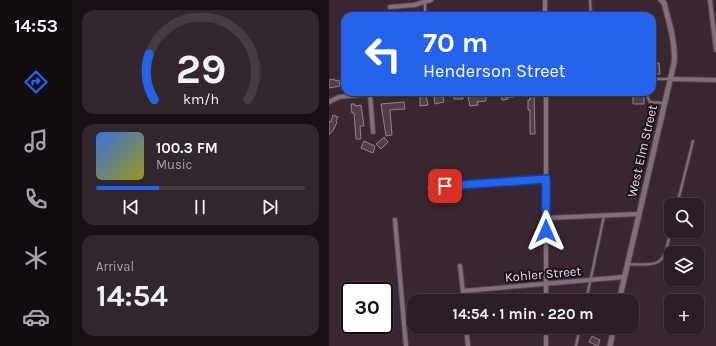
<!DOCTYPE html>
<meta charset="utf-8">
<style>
body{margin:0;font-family:Karla,sans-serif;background:#33272f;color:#f1f3f6;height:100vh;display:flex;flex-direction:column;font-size:15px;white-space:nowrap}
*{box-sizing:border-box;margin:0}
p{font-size:13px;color:#a6a2a7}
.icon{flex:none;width:22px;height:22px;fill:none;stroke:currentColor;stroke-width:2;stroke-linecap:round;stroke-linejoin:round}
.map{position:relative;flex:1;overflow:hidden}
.sheet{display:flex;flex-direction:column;gap:10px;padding:10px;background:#181015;width:257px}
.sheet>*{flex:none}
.hud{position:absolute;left:12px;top:12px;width:315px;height:84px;border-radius:12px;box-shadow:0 1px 3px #0004,0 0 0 1px #473c44;background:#2563eb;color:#fff;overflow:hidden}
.tools{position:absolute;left:335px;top:198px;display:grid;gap:8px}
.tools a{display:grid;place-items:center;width:40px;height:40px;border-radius:8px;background:#2b1e27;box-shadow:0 1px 3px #0004,0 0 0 1px #473c44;font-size:20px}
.speed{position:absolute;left:12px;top:282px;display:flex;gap:8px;font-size:20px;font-weight:700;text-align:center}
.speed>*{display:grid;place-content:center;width:52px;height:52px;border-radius:50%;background:#2b1e27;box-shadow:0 1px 3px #0004,0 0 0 1px #473c44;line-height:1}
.speed .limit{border:2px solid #111;border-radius:6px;background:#fff;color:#111}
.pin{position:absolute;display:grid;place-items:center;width:34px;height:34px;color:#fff;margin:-17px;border-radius:8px;box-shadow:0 2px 6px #0006}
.me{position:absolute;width:44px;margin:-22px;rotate:0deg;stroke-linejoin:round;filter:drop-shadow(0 0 3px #0008)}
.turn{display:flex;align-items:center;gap:14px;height:84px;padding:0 16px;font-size:18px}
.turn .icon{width:52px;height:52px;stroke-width:2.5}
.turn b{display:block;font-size:28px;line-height:34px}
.big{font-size:30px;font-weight:700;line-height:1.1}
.sheet .card{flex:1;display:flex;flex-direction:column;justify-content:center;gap:6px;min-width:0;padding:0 14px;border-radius:12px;background:#33272f}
.sheet .dial{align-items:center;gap:0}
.dial svg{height:104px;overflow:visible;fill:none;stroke:#473c44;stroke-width:7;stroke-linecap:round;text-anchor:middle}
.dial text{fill:#f1f3f6;stroke:none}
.song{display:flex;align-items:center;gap:12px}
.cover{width:48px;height:48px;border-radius:6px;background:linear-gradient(135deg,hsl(220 70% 55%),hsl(60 70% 35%))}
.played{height:4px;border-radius:2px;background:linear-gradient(90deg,#2563eb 30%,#473c44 30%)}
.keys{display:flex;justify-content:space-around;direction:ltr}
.trip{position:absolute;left:78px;top:294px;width:232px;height:40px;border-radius:12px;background:#2b1e27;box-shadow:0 1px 3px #0004,0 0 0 1px #473c44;font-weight:700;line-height:40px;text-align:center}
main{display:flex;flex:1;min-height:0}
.dock{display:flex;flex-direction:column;width:72px;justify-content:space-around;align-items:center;background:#110c10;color:#a6a2a7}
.dock .icon{width:28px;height:28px}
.dock .selected{color:#2563eb}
.dock b{font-size:18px;color:#f1f3f6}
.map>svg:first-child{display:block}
.building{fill:#513f4c;stroke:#968190}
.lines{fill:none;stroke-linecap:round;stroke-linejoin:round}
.service-casing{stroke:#53454f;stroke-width:4}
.minor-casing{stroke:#53454f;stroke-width:6}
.tertiary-casing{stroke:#53454f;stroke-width:7}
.service{stroke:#826e7c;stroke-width:2}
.minor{stroke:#826e7c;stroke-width:4}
.tertiary{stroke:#826e7c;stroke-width:5}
.route-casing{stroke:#184099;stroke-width:10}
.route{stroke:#2563eb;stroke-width:7}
.labels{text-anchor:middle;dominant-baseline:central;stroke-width:4;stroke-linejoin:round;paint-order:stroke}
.street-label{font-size:13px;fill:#e6dae2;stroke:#1b1319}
</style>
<main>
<nav class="dock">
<b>14:53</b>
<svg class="icon selected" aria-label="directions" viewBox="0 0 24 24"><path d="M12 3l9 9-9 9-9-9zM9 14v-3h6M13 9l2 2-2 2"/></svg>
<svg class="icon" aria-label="music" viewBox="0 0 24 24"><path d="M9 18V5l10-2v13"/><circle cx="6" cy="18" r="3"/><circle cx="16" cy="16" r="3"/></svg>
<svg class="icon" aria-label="phone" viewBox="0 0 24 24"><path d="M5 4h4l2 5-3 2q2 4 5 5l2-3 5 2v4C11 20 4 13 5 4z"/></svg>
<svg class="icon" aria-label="climate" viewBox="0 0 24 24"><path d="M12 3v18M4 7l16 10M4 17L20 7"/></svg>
<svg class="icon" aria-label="car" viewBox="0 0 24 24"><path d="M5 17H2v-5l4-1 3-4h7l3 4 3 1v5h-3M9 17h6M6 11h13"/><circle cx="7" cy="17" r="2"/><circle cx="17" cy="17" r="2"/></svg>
</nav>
<section class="sheet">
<div class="card dial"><svg viewBox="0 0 100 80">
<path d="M14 69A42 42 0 1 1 86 69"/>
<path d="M14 69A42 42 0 0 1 10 34" stroke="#2563eb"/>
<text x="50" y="56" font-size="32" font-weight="700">29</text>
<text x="50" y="72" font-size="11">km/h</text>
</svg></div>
<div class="card">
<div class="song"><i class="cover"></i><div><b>100.3 FM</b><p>Music</p></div></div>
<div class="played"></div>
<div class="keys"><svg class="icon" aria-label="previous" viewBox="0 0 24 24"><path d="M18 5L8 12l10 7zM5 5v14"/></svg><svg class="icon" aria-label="pause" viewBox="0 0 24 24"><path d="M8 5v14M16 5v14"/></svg><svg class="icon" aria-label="next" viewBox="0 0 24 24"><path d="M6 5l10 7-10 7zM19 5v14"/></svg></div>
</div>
<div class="card"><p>Arrival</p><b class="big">14:54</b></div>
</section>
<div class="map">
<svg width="387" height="346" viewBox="0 0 387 346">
<rect width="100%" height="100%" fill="#392834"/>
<path class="building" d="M330,63L331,74H323V64Z
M5,79L6,81L10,80L11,86L0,88V80Z
M125,92H133L134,99H125Z
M184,92L185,97H178L179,99L173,100L172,94Z
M201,92H205L206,134H201V110H199V100H201Z
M304,92H315V104H304Z
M157,95V101L148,102L149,105L141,106L139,97Z
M97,96L99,105L91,106V97Z
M114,96L115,102L106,104L105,97Z
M75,102L76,109L61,110L63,135L57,136L52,104Z
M22,104H26V106L32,105L35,126H31L32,139H27L25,113H23Z
M4,115L9,117L7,121L8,122L5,129L0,135V121L2,122Z
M55,137L59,142L52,149L47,144Z
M35,141L46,146L44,153L32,148Z
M263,336L271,340L269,346L260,342Z"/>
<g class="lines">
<g class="service-casing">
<path id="service" d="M261,0L262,16
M96,2V16
M323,79H340
M318,92L319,98L321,102L335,103
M348,205L364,141
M299,264C335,266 334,264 342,230
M257,301L275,216
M247,346L251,327"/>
</g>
<g class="minor-casing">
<path id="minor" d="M216,0V16
M381,0L387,50
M61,7L85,5L102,0
M207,16L216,15
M341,79L387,80
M41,94L44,132
M0,102L10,97L61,92
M101,188L217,179
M217,218L309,214
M66,220L77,346
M131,266L135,301
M134,291L295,277
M217,301V92
M137,327L139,346
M217,327V346"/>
</g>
<g class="tertiary-casing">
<path id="tertiary" d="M290,301L345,63C347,44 340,22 335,3L332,0
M281,346L285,327"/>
</g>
<use href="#service" class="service"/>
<use href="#minor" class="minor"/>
<use href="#tertiary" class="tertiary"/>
</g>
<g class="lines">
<g class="route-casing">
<path id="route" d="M116,186L217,179V231"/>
</g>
<use href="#route" class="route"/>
</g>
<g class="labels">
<g class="street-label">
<text transform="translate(313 151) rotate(-77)">West Elm Street</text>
<text transform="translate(214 274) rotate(-5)">Kohler Street</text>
</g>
</g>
</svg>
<div class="tools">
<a><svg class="icon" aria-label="search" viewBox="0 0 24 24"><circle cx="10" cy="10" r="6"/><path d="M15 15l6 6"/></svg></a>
<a><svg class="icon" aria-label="layers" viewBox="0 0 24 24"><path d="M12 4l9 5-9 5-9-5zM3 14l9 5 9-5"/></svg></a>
<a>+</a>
</div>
<div class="speed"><div class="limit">30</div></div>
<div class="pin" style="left:116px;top:186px;background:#d93025"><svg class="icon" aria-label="arrive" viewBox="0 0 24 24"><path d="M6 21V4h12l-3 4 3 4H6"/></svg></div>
<svg class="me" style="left:217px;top:231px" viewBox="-20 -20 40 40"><path d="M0-17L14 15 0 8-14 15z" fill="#2563eb" stroke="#fff" stroke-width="4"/></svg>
<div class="trip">14:54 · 1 min · 220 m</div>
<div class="hud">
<div class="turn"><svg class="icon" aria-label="left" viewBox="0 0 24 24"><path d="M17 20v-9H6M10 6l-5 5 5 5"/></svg><div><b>70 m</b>Henderson Street</div></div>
</div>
</div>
</main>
